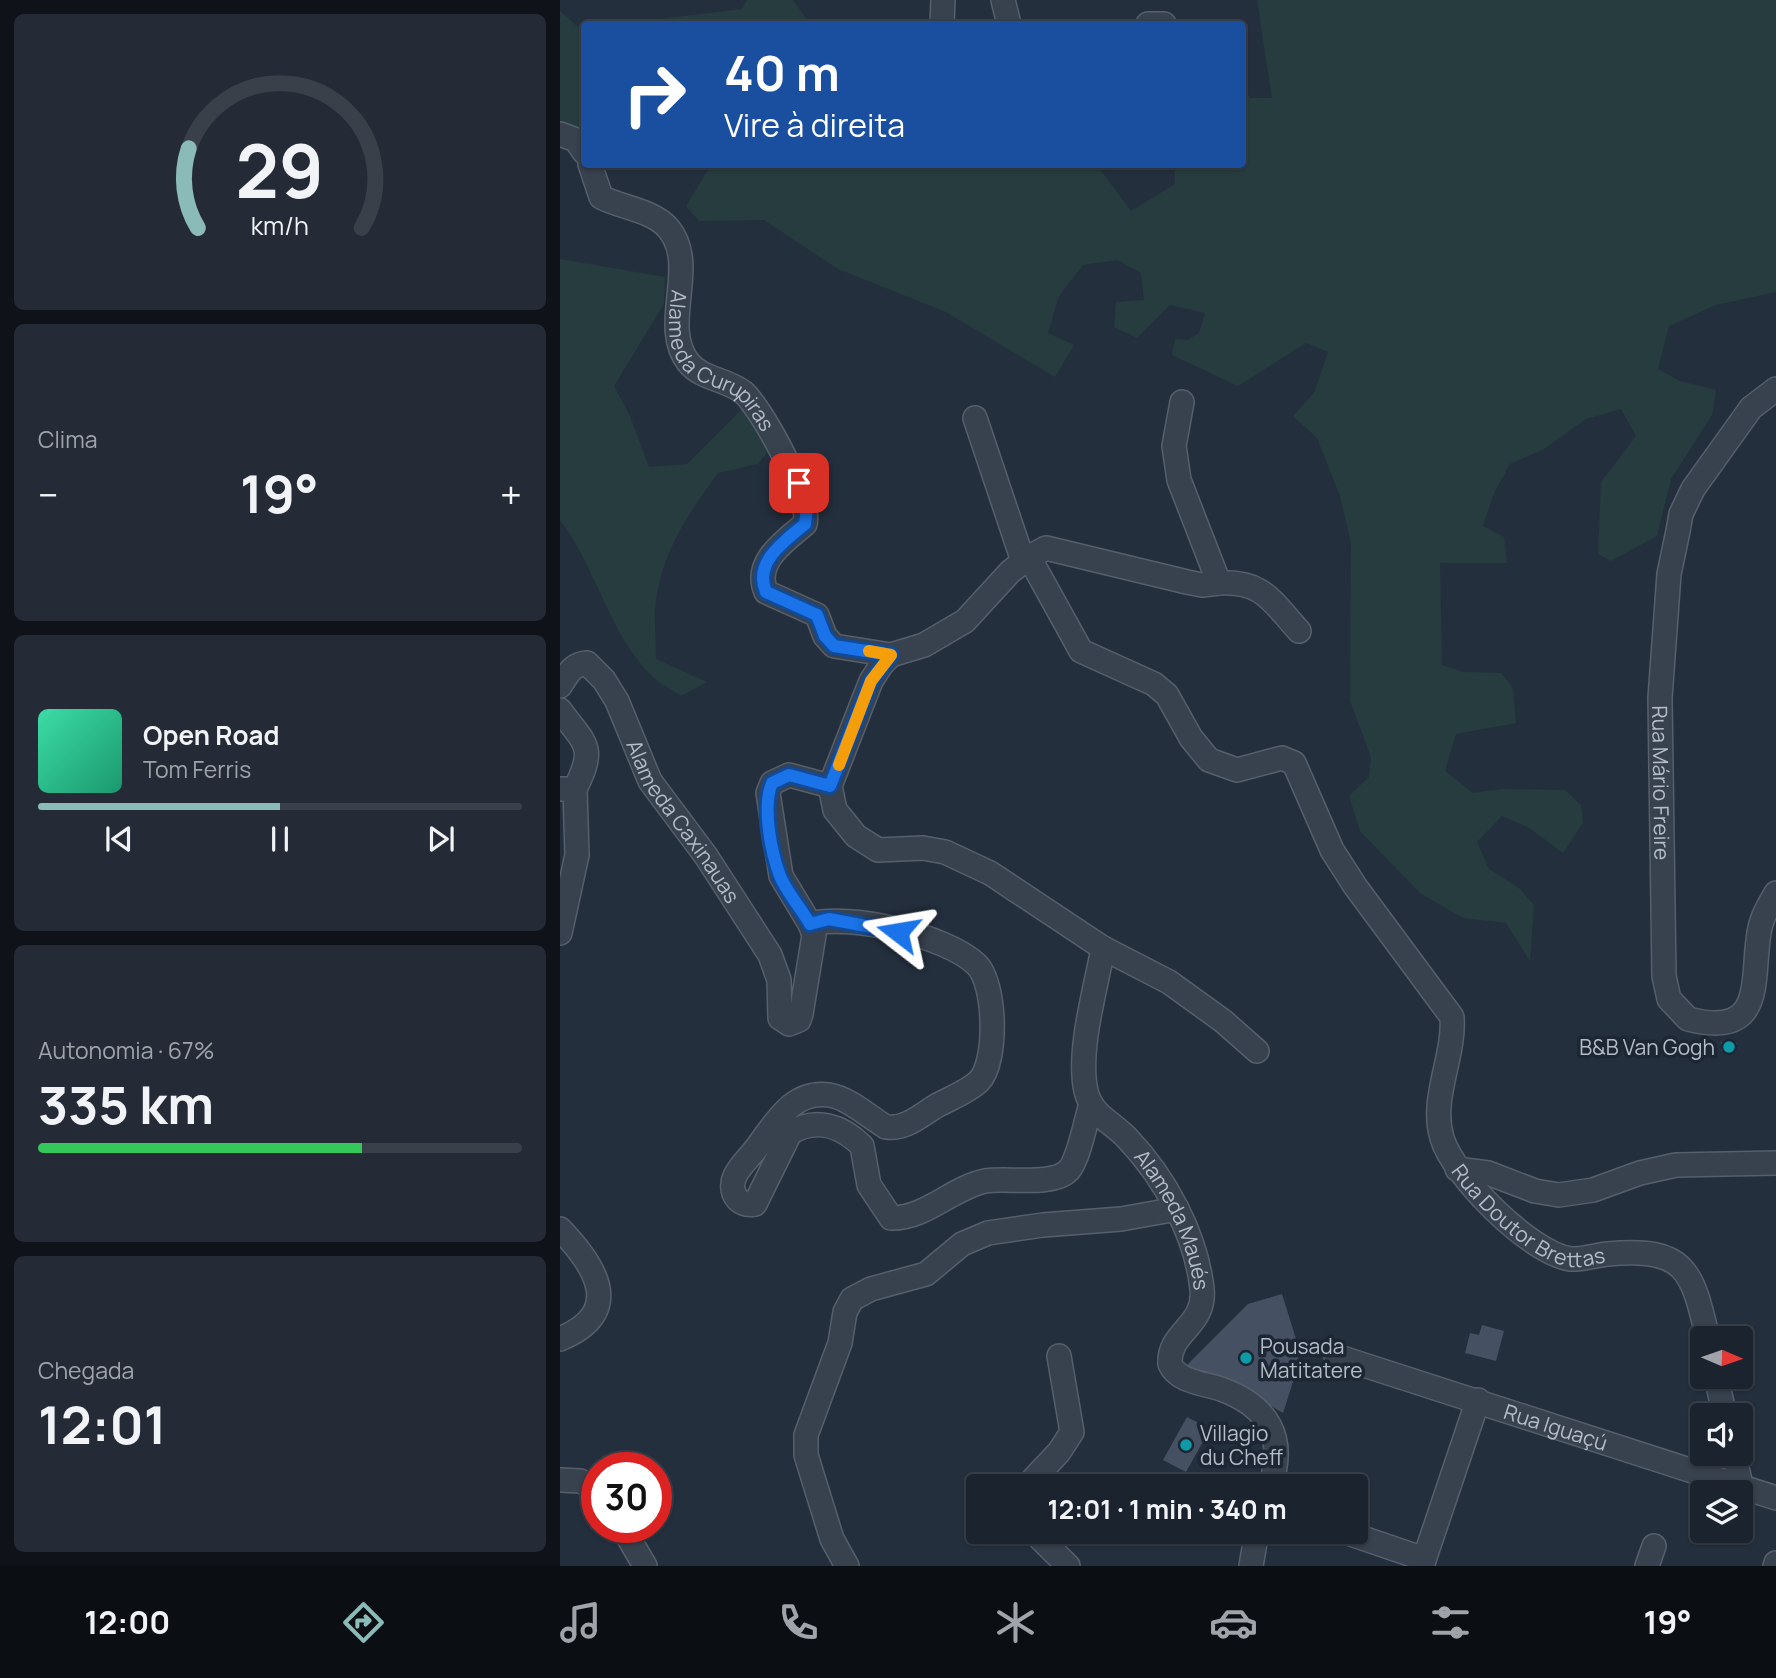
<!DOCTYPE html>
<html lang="pt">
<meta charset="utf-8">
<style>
body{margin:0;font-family:Manrope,sans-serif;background:#242b36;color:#f1f3f6;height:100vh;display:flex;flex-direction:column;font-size:26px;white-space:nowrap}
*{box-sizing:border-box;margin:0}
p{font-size:23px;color:#a0a4aa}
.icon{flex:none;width:38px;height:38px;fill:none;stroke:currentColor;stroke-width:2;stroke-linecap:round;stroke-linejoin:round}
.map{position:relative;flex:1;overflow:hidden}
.panel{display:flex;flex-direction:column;gap:14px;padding:14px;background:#0f1319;width:560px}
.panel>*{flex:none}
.guide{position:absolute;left:21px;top:21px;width:665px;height:147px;border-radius:7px;box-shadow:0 2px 5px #0004,0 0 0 2px #39404a;background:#1a4fa0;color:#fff;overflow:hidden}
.needle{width:46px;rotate:92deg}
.fabs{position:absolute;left:1130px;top:1326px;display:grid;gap:14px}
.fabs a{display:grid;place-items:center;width:63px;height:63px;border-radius:7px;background:#1b232e;box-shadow:0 2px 5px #0004,0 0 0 2px #39404a;font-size:35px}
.speed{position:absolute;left:21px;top:1452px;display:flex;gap:14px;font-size:35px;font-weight:700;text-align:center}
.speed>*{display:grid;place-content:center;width:91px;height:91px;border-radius:50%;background:#1b232e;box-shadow:0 2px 5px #0004,0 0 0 2px #39404a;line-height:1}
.speed .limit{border:10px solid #d22;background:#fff;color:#111}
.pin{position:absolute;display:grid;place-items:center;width:60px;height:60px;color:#fff;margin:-30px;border-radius:14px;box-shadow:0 4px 10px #0006}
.me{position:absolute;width:77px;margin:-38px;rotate:284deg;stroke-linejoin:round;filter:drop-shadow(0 0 5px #0008)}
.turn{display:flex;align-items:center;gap:24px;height:147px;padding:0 28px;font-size:32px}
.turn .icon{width:91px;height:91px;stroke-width:2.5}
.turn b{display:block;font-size:49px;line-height:60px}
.big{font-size:52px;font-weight:700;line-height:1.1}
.panel .widget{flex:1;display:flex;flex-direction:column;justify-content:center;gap:10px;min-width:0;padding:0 24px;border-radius:10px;background:#242b36}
.panel .dial{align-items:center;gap:0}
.dial svg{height:182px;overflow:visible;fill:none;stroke:#39404a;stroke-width:7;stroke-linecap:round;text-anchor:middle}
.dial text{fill:#f1f3f6;stroke:none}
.song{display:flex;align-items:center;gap:21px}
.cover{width:84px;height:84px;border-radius:10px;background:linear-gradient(135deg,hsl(160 70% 55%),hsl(160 70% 35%))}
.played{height:7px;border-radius:4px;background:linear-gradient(90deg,#8bbbb9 50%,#39404a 50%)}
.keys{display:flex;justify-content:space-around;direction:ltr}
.heat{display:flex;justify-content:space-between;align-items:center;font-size:38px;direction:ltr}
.charge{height:10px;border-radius:5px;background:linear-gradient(90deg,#34c759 67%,#39404a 0)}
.trip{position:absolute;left:406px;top:1474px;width:402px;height:70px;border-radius:7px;background:#1b232e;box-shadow:0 2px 5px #0004,0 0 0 2px #39404a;font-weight:700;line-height:70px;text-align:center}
.tab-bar{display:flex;height:112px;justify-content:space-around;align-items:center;background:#0b0e12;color:#a0a4aa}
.tab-bar .icon{width:49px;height:49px}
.tab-bar .on{color:#8bbbb9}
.tab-bar b{font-size:32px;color:#f1f3f6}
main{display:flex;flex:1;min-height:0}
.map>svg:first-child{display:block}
.green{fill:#263c3f}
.building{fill:#455162}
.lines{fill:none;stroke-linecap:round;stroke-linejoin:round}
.minor-casing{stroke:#565f6c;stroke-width:26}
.minor{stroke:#38414e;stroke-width:23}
.route-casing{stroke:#114b97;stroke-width:18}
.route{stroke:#1a73e8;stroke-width:12}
.slow{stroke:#f59e0b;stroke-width:12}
.culture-dot{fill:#0f9aa8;stroke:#1d2633;stroke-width:2.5}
.labels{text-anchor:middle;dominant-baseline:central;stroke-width:7;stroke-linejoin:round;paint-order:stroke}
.street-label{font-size:21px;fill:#b4bcc9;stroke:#1d2633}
.poi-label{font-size:21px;fill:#b4bcc9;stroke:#1d2633;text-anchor:start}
</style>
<main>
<section class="panel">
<div class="widget dial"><svg viewBox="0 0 100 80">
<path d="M14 69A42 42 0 1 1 86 69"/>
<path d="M14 69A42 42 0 0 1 10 34" stroke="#8bbbb9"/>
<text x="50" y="56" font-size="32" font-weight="700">29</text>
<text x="50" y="72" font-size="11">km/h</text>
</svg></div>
<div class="widget"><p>Clima</p>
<div class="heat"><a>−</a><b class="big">19°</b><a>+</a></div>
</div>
<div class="widget">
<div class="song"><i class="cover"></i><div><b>Open Road</b><p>Tom Ferris</p></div></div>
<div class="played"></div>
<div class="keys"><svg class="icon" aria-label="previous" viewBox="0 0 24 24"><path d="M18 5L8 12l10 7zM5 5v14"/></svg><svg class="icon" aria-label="pause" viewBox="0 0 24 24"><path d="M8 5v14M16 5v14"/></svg><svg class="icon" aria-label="next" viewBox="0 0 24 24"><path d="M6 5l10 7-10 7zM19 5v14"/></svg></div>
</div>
<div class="widget"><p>Autonomia · 67%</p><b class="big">335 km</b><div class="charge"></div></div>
<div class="widget"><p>Chegada</p><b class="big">12:01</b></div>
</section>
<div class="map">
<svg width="1216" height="1566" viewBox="0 0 1216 1566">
<rect width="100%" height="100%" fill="#242f3e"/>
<path class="green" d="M187,0H233L250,24H58L182,9Z
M697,0H1216V292L1156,305L1109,326L1098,369L1120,381L1156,390L1152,415L1111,479L1097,536L1051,561L1038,554L1041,482L1076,436L1061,409L1026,419L984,449L950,464L934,493L923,526L944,537L947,563H880L882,665L903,672L941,673L953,688L956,723L896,734L885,771L913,793L941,789L1005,790L1021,805L1023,823L1003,853L968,827L942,816L917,842L929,869L959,888L974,905L970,961L946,923L903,918L860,893L800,831L789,796L809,777L811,757L790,701L791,543L780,496L757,438L733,416L754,393L768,352L746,343L678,386L612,355L615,339L627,340L639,333L645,313L610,305L577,338L554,327L556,302L584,300L581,273L557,260L523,265L499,296L488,333L514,345L495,377L386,312L278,269L204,220L139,221L126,206L151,165L536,164L571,211L615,184L614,165L682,164L683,87L690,98H712Z
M0,11L18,27L24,26V132L21,128H0Z
M0,259L105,277L104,304L54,386L70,416L89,467L127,464L185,406L210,450L197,464L158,473C131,510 105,547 97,594C93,614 96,638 96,659L147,682L121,696C113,690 102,685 94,678C49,636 37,568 0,520Z"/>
<path class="building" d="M1161,1042L1177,1043L1176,1052L1161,1051Z
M722,1294L736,1339L739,1363L723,1413L680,1387L626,1366L688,1304Z
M922,1325L944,1331L936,1361L905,1353L910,1333L919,1335Z
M627,1417L650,1429L626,1472L603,1460Z"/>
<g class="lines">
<g class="minor-casing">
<g id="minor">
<path d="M443,0L449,24"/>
<path d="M382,24L383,0"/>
<path d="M588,24H604"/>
<path d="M0,134L16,140L24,152"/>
<path id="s1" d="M30,164L41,197C62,208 92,210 108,228C140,265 99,324 128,362C141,379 166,379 183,392C201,407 253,502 245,524C225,541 193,562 206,592L257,615L265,636L274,646L331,655"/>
<path id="s2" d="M1216,389L1191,408L1133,489L1121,514L1118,531L1109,574L1100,698L1104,976L1109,999L1128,1019C1206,1039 1191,981 1199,933C1201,918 1209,905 1216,893"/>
<path d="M622,402L614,446L619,480L659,583C703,581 711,600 739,631"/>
<path d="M415,418L463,561"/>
<path d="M469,557L486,548L627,582L642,585L659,583"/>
<path id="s3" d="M0,686C8,674 12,664 27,663L44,680L57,701L90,781L146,856L210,955L219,980L220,1018L229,1024L239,1020L241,1014L254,935L250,924L221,876L208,793L212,783L229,775L270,786"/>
<path d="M0,710C25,745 37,745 15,789H0"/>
<path d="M250,924C291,913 386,936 416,964C436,982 438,1062 419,1081C409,1091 391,1098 378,1105C362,1114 346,1130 326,1127C309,1117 289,1098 269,1095C233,1090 216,1122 198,1146C191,1156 180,1165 175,1176C168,1191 178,1208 195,1204L230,1133C256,1117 282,1126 302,1146L309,1185L331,1218C365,1219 392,1188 425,1181C446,1177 493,1187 509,1170C519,1158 526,1120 531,1104"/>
<path d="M0,933L17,855L15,789"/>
<path id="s4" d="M543,948C536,988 517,1051 526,1091C532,1116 551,1121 567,1138C605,1178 636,1234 642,1289C646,1326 608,1332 610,1364C618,1382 643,1383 661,1389C708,1406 727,1438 710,1486"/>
<path id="s5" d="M697,1051L663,1021L609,982L543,948L430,873L385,852L363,848L318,850L296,836L275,810L270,786L311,681L322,664L331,655L364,645L405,621L450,572L469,557L521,651L594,684L607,695L631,738L649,760L677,770L722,758L734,763L772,850L795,886L892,1017C895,1057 870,1098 882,1138C893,1176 971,1254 1011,1259C1022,1260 1037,1255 1048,1254C1126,1247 1132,1270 1148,1339"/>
<path d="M897,1169L928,1173L975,1191L999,1195L1033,1190L1080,1173L1116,1165L1216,1163"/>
<path d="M0,1229C35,1265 66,1312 0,1339"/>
<path id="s6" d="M776,1356L1216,1498"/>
<path d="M1156,1377L1165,1416"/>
<path d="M1174,1454L1181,1485"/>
<path d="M0,1480L20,1481L37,1489"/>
<path d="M467,1486L499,1452L512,1432L499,1356"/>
<path d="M63,1528L85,1566"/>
<path d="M473,1531L508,1566"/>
<path d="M782,1531L864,1559"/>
<path d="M287,1566L272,1539L246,1455V1435L280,1343L285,1312L292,1299L311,1289L366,1274L402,1244L428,1233L483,1225L561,1219L617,1209"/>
<path d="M691,1566L697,1531"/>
<path d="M862,1566L918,1400"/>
<path d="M1087,1566L1094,1546"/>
<path d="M1215,1566L1216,1563"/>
</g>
</g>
<use href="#minor" class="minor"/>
</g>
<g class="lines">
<g class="route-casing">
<path id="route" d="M239,483L247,508L245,524C225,541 193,562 206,592L257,615L265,636L274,646L331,655L311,681L270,786L229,775L212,783C202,807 211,852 220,876C227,893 241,908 250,924L269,919L338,932"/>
</g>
<use href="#route" class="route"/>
<path class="slow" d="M279,765L311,681L331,655L309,651"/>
</g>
<g class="culture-dot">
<circle cx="1169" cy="1047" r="7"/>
<circle cx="686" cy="1358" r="7"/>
<circle cx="626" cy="1445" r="7"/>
</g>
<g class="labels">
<g class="street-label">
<text stroke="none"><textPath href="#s1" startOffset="266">Alameda Curupiras</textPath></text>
<text stroke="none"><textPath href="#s2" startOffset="429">Rua Mário Freire</textPath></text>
<text stroke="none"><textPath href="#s3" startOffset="224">Alameda Caxinauas</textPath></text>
<text stroke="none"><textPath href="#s5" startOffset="1760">Rua Doutor Brettas</textPath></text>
<text stroke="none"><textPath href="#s4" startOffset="304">Alameda Maués</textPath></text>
<text stroke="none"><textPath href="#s6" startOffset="231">Rua Iguaçú</textPath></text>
</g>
<g class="poi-label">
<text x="1155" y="1047" text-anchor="end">B&amp;B Van Gogh</text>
<text x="700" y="1346">Pousada<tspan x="700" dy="24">Matitatere</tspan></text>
<text x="640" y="1433">Villagio<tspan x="640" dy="24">du Cheff</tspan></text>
</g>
</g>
</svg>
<div class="fabs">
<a><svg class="needle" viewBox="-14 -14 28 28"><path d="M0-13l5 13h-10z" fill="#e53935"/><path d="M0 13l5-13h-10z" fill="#a0a4aa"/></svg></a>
<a><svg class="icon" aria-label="sound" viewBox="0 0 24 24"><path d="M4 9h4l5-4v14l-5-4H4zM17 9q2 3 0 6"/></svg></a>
<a><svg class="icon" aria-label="layers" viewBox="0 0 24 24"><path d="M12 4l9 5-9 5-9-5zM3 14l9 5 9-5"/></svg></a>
</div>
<div class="speed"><div class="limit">30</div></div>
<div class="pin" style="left:239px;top:483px;background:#d93025"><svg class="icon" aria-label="arrive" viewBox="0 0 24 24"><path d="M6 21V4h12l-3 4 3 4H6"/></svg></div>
<svg class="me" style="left:338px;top:932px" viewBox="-20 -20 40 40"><path d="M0-17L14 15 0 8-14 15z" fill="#1a73e8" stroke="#fff" stroke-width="4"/></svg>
<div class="trip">12:01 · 1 min · 340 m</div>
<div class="guide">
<div class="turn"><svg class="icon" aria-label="right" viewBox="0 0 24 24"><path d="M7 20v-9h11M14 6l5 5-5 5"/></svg><div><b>40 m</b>Vire à direita</div></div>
</div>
</div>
</main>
<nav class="tab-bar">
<b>12:00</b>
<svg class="icon on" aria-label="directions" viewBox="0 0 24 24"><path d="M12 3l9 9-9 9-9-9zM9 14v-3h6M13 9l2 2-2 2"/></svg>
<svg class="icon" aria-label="music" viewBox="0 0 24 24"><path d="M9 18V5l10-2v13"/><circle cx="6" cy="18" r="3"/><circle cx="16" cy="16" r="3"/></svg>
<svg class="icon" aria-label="phone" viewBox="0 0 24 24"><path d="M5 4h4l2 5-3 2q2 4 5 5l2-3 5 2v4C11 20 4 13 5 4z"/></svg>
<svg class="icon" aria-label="climate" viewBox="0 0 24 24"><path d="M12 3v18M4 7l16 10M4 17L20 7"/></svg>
<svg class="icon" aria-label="car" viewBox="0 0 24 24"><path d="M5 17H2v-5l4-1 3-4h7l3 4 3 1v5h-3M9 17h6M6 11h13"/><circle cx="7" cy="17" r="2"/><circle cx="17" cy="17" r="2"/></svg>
<svg class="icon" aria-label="filters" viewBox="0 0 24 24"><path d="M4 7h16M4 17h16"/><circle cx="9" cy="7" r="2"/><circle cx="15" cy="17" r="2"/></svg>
<b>19°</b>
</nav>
